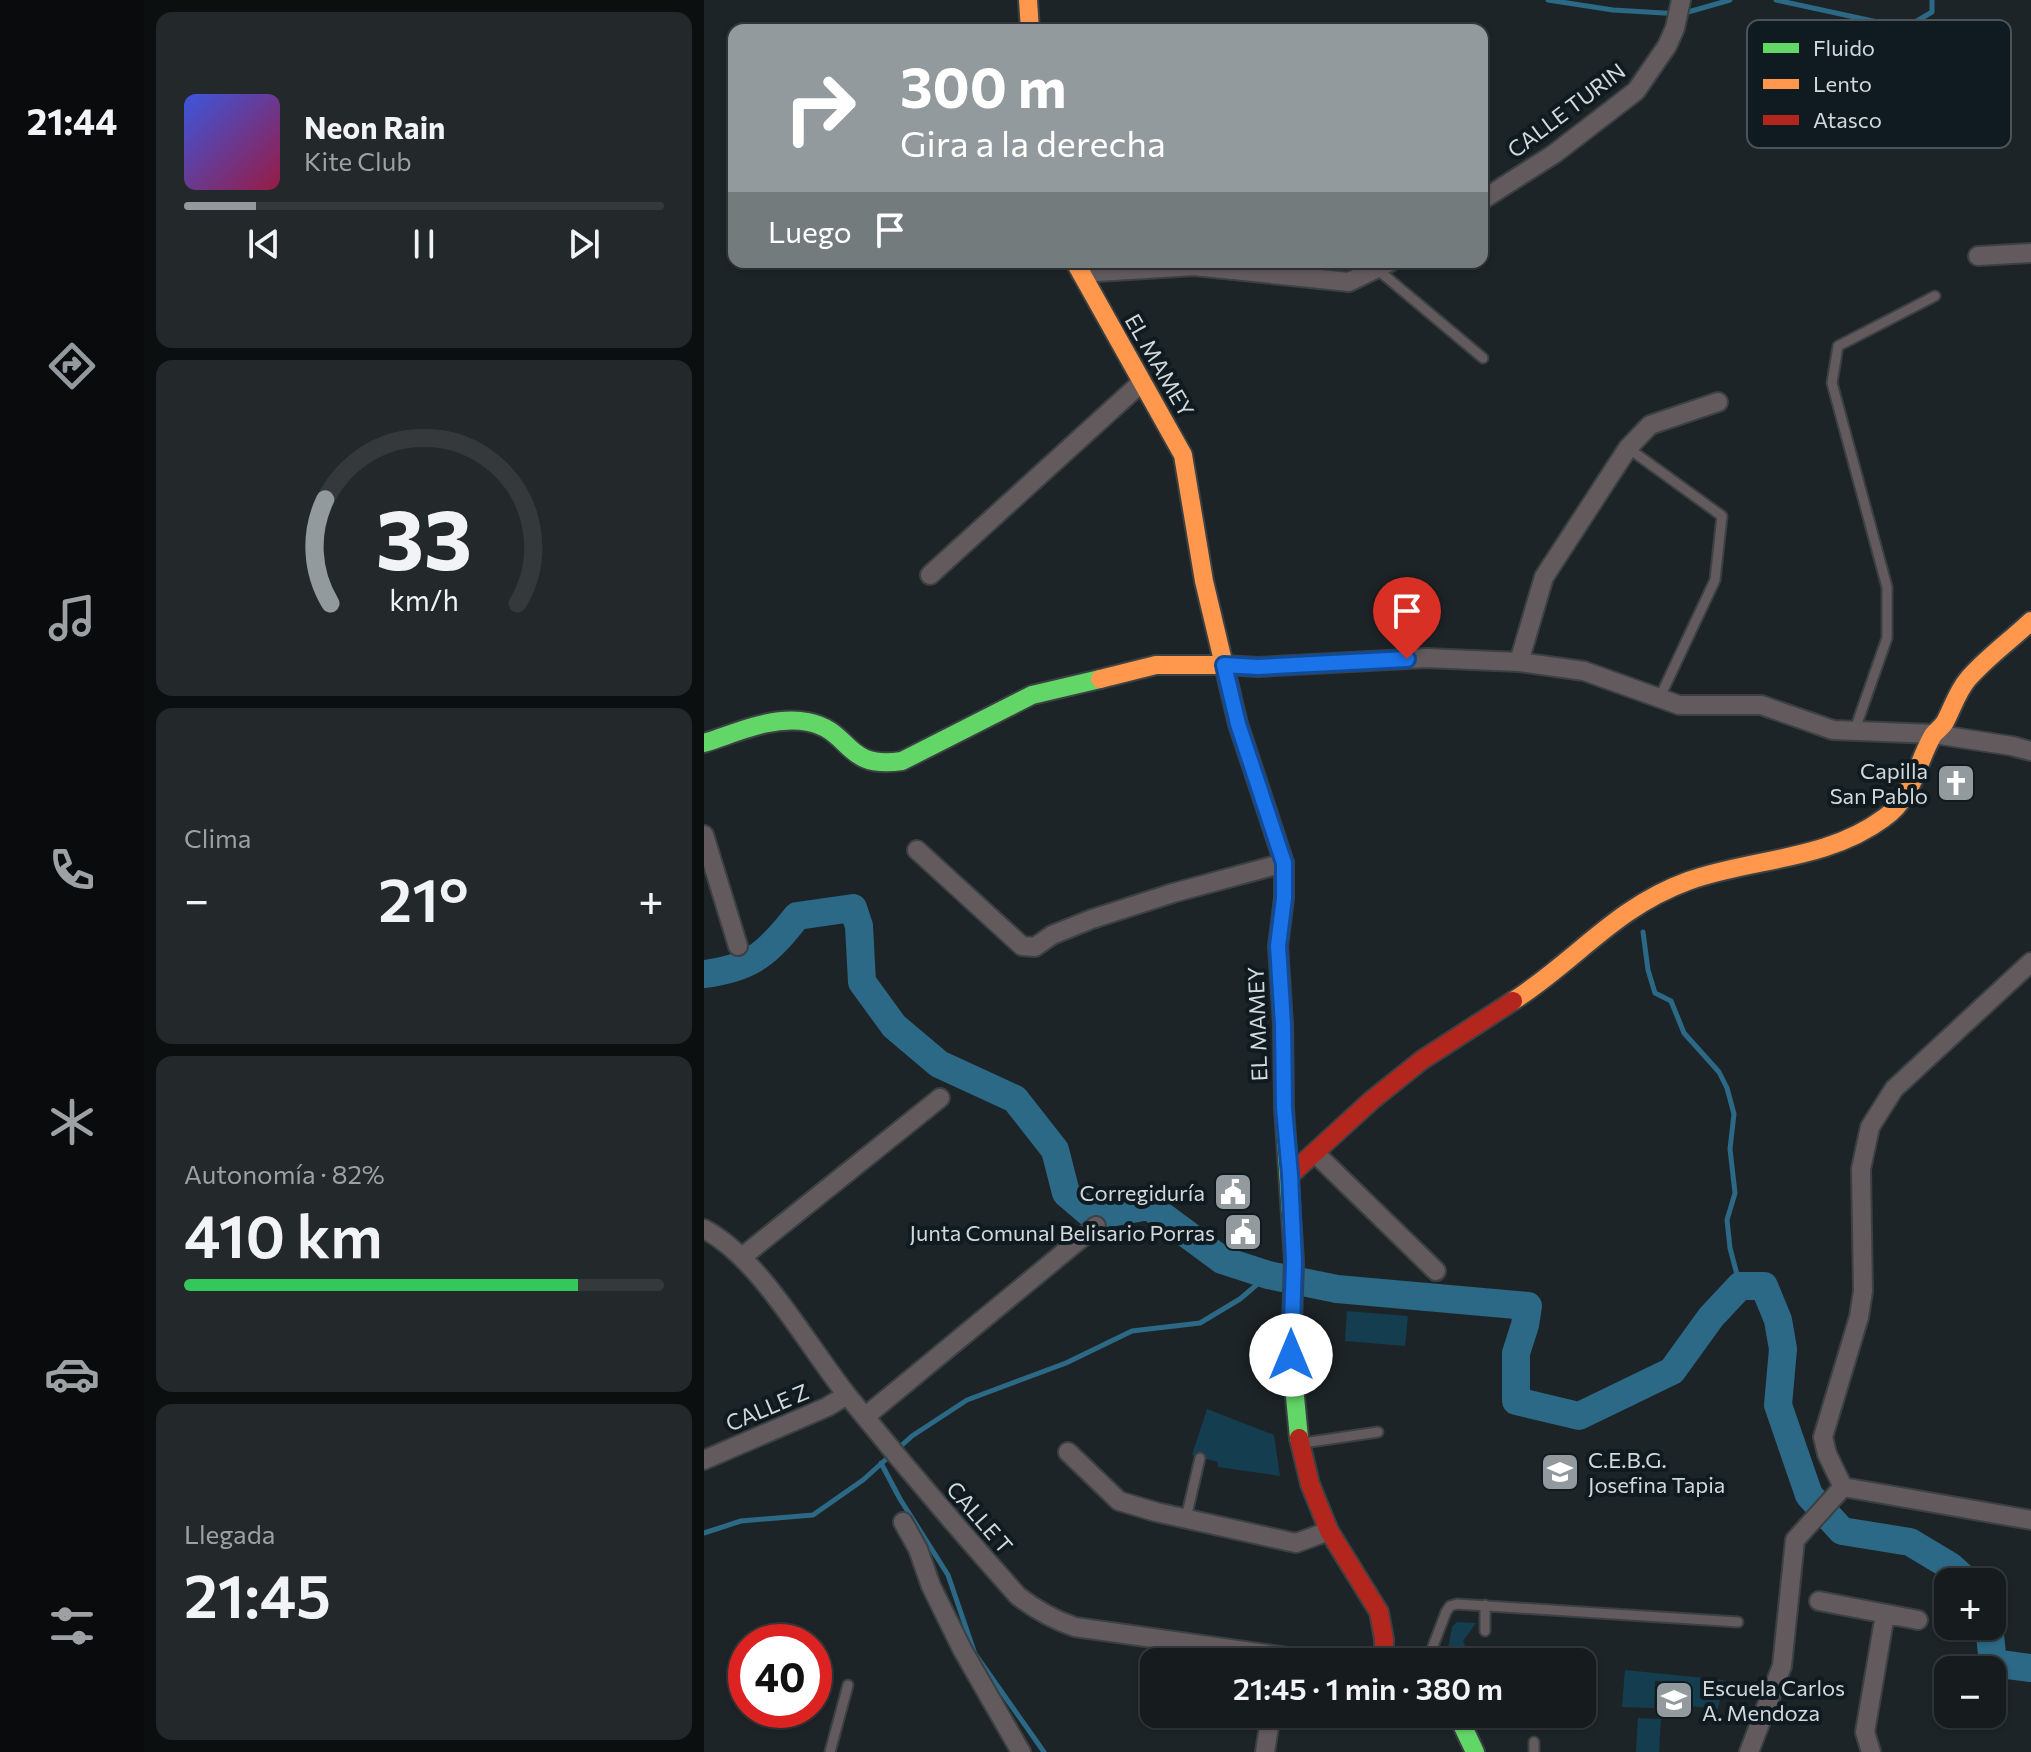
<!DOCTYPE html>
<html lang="es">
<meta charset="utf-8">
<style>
body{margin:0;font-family:Commissioner,sans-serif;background:#23282a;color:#f1f3f6;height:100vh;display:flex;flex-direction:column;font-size:30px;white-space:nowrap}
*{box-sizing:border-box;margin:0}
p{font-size:26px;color:#9ea1a4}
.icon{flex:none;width:44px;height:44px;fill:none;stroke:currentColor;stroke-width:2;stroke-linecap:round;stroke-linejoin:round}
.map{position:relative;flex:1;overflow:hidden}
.sheet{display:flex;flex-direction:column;gap:12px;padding:12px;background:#0c0f10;width:560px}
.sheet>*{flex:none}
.top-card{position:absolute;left:24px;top:24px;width:760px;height:244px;border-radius:16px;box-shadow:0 2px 6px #0004,0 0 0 2px #35393b;background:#929a9d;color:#fff;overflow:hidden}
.fabs{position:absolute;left:1230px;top:1568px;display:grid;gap:16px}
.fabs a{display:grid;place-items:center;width:72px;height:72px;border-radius:16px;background:#161b1d;box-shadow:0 2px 6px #0004,0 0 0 2px #35393b;font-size:40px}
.speed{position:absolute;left:24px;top:1624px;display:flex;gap:16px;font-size:40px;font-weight:700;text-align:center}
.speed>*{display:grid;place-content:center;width:104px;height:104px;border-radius:50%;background:#161b1d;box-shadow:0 2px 6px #0004,0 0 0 2px #35393b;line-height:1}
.speed .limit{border:12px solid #d22;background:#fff;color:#111}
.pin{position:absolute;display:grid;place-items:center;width:68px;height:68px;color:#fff;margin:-82px -34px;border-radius:50% 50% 50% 0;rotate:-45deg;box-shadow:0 0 8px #0007}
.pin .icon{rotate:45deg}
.me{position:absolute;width:88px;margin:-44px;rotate:0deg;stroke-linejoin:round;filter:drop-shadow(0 0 6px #0008)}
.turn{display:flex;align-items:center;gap:28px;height:168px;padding:0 40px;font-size:36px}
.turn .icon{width:104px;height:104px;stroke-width:2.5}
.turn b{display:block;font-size:56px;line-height:68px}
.then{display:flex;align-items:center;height:76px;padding:0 40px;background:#0003;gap:16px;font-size:30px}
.big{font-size:60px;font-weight:600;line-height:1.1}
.sheet .card{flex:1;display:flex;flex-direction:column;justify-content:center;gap:12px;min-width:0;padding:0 28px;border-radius:16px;background:#23282a}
.sheet .dial{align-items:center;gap:0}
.dial svg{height:208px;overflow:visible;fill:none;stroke:#35393b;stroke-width:7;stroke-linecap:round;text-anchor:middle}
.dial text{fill:#f1f3f6;stroke:none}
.song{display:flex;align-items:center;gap:24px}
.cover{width:96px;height:96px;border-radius:12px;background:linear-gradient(135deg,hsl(230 70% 55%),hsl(340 70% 35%))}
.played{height:8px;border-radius:4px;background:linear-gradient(90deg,#929a9d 15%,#35393b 15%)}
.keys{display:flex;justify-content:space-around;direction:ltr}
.heat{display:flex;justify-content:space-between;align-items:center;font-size:44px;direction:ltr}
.charge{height:12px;border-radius:6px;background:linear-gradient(90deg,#34c759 82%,#35393b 0)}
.trip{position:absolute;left:436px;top:1648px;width:456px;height:80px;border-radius:16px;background:#161b1d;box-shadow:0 2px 6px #0004,0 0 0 2px #35393b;font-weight:600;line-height:80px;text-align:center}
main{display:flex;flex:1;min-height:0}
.tab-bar{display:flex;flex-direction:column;width:144px;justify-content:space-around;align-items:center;background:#090b0c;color:#9ea1a4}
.tab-bar .icon{width:56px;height:56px}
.tab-bar .selected{color:#929a9d}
.tab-bar b{font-size:36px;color:#f1f3f6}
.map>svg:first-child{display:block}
.green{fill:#153d50}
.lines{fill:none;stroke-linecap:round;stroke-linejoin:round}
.stream{stroke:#2b6986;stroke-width:5}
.river{stroke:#2b6986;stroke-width:28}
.lane-casing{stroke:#3b4043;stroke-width:13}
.street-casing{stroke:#3b4043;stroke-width:22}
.fast-casing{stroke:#3b4043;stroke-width:22}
.slow-casing{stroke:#3b4043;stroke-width:22}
.jam-casing{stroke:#3b4043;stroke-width:22}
.lane{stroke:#625a5d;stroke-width:9}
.street{stroke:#625a5d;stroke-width:18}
.fast{stroke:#63d668;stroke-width:18}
.slow{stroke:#ff974d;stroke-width:18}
.jam{stroke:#b3261e;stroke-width:18}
.route-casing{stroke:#114b97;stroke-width:20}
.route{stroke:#1a73e8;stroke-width:14}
.labels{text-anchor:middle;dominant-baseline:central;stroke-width:8;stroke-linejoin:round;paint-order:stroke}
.street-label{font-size:22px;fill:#d1d9dd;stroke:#101b21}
.poi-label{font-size:22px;fill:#d1d9dd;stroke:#101b21;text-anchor:end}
.key{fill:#101b21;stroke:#4a5459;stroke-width:2}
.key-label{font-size:22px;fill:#d1d9dd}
</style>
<main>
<nav class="tab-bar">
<b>21:44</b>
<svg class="icon selected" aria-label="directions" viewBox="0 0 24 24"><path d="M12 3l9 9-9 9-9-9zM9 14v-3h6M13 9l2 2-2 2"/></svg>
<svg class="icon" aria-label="music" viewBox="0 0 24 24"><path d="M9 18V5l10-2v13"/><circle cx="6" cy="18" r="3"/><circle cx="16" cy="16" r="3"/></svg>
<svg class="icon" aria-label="phone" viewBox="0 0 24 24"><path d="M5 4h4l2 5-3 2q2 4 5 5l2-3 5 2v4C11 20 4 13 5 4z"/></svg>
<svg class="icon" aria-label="climate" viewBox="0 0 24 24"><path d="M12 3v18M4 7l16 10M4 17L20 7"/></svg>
<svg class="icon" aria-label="car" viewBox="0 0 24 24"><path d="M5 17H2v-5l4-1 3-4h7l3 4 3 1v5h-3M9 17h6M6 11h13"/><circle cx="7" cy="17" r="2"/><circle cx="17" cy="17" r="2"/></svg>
<svg class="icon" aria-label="filters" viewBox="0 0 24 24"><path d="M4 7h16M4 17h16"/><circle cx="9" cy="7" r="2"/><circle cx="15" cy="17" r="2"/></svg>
</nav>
<section class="sheet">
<div class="card">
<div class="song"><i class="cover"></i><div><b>Neon Rain</b><p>Kite Club</p></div></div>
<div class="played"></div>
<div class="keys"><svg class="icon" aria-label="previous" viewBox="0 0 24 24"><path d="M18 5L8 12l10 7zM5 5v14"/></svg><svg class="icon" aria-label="pause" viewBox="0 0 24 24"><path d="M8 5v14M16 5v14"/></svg><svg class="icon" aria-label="next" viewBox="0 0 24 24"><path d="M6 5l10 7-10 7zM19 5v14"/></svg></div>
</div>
<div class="card dial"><svg viewBox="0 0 100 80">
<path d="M14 69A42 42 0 1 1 86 69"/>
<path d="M14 69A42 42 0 0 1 12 29" stroke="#929a9d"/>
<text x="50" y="56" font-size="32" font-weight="700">33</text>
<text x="50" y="72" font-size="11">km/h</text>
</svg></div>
<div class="card"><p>Clima</p>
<div class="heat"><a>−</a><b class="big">21°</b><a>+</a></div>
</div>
<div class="card"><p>Autonomía · 82%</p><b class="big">410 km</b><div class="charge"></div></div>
<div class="card"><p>Llegada</p><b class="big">21:45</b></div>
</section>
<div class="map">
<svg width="1327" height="1752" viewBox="0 0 1327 1752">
<rect width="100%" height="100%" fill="#1d2427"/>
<path class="green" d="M643,1311L704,1316L701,1346L641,1341Z
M503,1409L570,1435L576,1476L514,1467V1462L488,1455Z
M753,1622L772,1623L759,1641L768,1662H753L743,1654L748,1627Z
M921,1670L1020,1680L1014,1709L985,1706V1683L951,1681L950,1708L918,1707Z
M934,1718L957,1719L955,1752H932Z"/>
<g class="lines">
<path class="stream" d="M844,0L909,10L977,14L1026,0
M1072,0L1201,28L1228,12V0
M939,932L944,970L951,993L967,1001L980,1033L1015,1072L1023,1088L1030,1114L1026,1149L1031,1193L1023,1220L1026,1248L1036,1286
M177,1463L196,1499L244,1575L271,1654L340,1752
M0,1533L37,1521L109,1515L159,1480L208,1436L263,1400L362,1363L428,1331L496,1323L536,1299L564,1275"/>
<path class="river" d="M0,974C48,968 64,953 93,916L149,908L155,926L158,982L190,1026L235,1064L311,1099L351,1150L362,1193L389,1216L445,1206L518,1260L564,1275L633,1289L824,1306L821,1325L812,1353V1401L875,1416L968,1371L1007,1317L1036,1286H1060L1074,1320L1079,1349L1074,1405L1105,1495L1138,1531L1206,1542L1246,1566L1264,1582
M1285,1626L1289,1663L1327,1668"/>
<g class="lane-casing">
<path id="lane" d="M674,270L779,358
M924,448L1018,516L1011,580L955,699
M1150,732L1183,638V587L1128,383L1134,346L1231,296
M599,1443L674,1432
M482,1518L496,1458
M781,1631V1605
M723,1662L742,1612L746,1606L753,1604L1034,1622
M126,1752L144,1685
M830,1752V1742"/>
</g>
<g class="street-casing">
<path id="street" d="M778,200L850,154L932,91L963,46L971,28L977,0
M1274,256L1327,253
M377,273L490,266L645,282L686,262
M226,575L437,383
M815,662L840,577L924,448L946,425L1014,402
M520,665L554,667L722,658L815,662L880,671L975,705H1057L1129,730L1230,734L1308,746L1327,751
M0,835L34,946
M213,850L318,946L331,947L348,935L388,919L469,893L580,863
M612,1154L732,1271
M0,1229C56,1258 103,1345 143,1395C199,1464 256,1531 314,1596C332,1610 350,1620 371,1627L619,1662
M38,1257L236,1098
M162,1416L392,1226
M364,1452L415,1501L452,1512L592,1543L625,1531
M0,1460L123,1407L143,1395
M1139,1487L1123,1454L1119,1437L1155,1317L1159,1291L1157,1169L1166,1127L1190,1089L1327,962
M1139,1487L1327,1520
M199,1522L214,1549L227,1586L258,1649L317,1752
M1115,1601L1214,1620
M561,1752L567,1714
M1045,1752L1078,1666L1091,1540L1139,1487
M1167,1752L1161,1732L1181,1614"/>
</g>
<g class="fast-casing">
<path id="fast" d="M0,743C32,733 69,715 104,722C149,731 139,770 198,761L328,695L396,679
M553,781L580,863V898L574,946L579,1024L580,1108L590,1261L587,1355L595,1438
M753,1714L771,1752"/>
</g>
<g class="slow-casing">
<path id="slow" d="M324,0L326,30
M371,262L479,455L500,581L534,724L553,781
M396,679L452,665H520
M809,1001C872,961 910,908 984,881C1048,858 1122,861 1180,818C1210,797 1212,764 1229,735C1233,730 1238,727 1241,722C1249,707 1253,692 1264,679C1282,658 1307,640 1327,621"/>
</g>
<g class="jam-casing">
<path id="jam" d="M586,1175L668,1100L718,1060L809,1001
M595,1438L606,1484L625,1531L675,1612L680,1639V1662"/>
</g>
<use href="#lane" class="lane"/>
<use href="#street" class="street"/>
<use href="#fast" class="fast"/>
<use href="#slow" class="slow"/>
<use href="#jam" class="jam"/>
</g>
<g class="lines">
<g class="route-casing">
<path id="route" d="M587,1355L590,1261L586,1175L580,1108L579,1024L574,946L580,898V863L534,724L520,665L554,667L703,659"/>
</g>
<use href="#route" class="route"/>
</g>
<defs>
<g id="church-square" transform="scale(2)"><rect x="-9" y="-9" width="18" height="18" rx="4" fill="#929a9d" stroke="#101b21"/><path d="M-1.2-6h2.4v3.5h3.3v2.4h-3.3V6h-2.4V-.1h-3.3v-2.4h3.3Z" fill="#fff"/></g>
<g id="civic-square" transform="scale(2)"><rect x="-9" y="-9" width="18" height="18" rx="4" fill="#929a9d" stroke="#101b21"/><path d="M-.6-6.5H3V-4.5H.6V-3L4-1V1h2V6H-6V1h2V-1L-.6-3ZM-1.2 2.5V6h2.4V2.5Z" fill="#fff"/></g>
<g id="school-square" transform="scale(2)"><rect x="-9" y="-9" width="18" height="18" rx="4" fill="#929a9d" stroke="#101b21"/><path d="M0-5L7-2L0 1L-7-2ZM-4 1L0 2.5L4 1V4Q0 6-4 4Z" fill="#fff"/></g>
</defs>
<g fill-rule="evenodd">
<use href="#church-square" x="1252" y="783"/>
<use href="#civic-square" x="529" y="1192"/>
<use href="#civic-square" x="539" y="1232"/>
<use href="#school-square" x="856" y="1472"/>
<use href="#school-square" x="970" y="1700"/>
</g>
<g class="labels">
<g class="street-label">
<text transform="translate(862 110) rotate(-37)">CALLE TURIN</text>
<text transform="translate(456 365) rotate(60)">EL MAMEY</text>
<text transform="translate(553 1024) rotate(-92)">EL MAMEY</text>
<text transform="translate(63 1407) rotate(-23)">CALLE Z</text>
<text transform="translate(276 1517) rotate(49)">CALLE T</text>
</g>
<g class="poi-label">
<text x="1224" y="770">Capilla<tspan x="1224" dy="25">San Pablo</tspan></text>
<text x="501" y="1192">Corregiduría</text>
<text x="511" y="1232">Junta Comunal Belisario Porras</text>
<text x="884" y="1459" text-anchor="start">C.E.B.G.<tspan x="884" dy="25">Josefina Tapia</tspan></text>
<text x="998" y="1687" text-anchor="start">Escuela Carlos<tspan x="998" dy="25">A. Mendoza</tspan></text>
</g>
</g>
<rect x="1043" y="20" width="264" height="128" rx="12" class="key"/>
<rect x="1059" y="43" width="36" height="10" fill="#63d668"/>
<rect x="1059" y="79" width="36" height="10" fill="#ff974d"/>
<rect x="1059" y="115" width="36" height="10" fill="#b3261e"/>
<g class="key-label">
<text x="1109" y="56">Fluido</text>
<text x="1109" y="92">Lento</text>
<text x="1109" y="128">Atasco</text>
</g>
</svg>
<div class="fabs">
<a>+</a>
<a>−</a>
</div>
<div class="speed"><div class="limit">40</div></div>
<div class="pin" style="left:703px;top:659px;background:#d93025"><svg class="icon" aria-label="arrive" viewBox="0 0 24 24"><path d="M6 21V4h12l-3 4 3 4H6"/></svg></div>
<svg class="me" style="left:587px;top:1355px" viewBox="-20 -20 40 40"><circle r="19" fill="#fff"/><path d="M0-13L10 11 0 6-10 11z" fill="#1a73e8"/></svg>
<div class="trip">21:45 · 1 min · 380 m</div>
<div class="top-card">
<div class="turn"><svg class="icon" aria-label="right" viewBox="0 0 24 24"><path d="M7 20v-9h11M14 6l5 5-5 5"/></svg><div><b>300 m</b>Gira a la derecha</div></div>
<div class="then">Luego<svg class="icon" aria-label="arrive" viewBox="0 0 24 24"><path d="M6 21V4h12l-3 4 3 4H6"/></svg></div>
</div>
</div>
</main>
